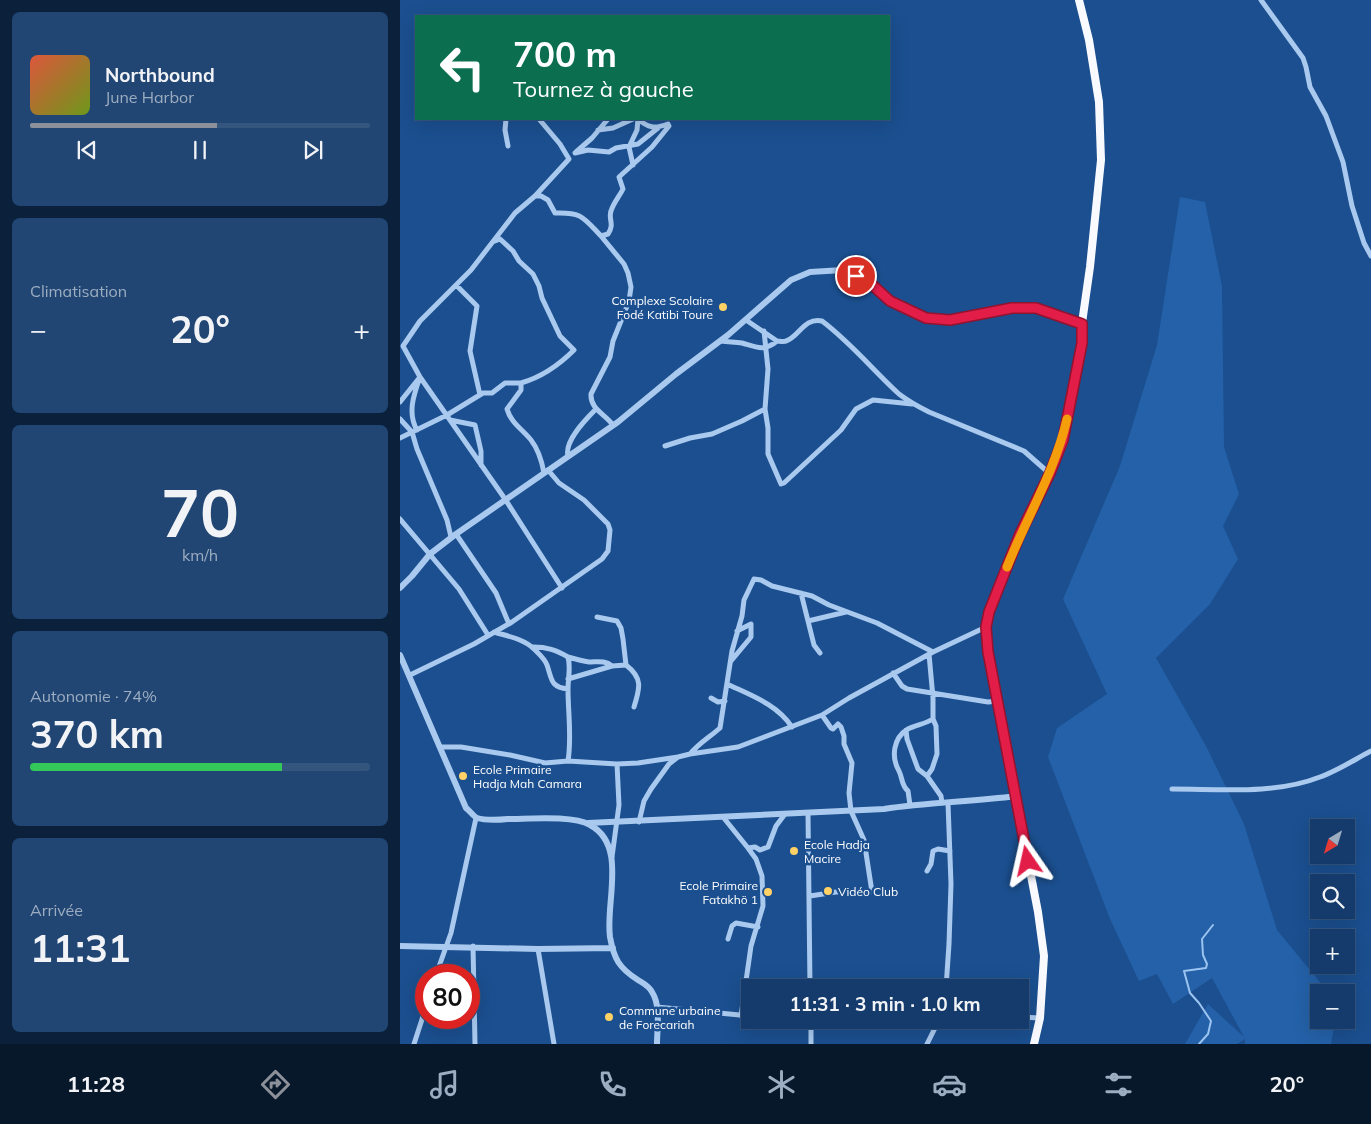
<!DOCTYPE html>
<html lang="fr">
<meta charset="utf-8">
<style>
body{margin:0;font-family:Mulish,sans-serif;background:#214673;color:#f1f3f6;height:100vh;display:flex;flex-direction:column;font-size:19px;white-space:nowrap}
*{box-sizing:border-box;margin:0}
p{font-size:16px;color:#9dadc1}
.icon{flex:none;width:28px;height:28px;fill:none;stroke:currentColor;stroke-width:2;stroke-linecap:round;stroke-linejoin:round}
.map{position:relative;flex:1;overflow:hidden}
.drawer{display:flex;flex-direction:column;gap:12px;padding:12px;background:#0b203b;width:400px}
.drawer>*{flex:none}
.guide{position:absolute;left:15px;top:15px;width:475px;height:105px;border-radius:0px;box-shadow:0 5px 20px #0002,0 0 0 1px #33557e;background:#0b6e4f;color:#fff;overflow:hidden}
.needle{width:32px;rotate:218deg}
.buttons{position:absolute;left:910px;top:819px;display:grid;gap:10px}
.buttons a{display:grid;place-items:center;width:45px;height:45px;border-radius:0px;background:#143b6b;box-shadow:0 5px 20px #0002,0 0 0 1px #33557e;font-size:25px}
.speed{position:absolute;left:15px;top:964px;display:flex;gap:10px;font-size:25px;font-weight:700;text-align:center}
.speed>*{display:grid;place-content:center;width:65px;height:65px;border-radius:50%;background:#143b6b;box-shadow:0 5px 20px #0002,0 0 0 1px #33557e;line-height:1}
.speed .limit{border:8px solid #d22;background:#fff;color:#111}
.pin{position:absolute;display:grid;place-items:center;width:42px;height:42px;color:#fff;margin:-21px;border:2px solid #fff;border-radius:50%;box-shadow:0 1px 5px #0007}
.me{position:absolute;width:55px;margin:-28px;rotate:349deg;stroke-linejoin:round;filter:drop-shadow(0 0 4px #0008)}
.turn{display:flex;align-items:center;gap:18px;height:105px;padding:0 15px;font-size:22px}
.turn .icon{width:65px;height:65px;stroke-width:2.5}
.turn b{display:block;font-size:35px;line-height:42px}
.big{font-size:38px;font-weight:700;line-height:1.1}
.drawer .card{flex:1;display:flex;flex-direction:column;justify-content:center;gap:8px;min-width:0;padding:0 18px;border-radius:8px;background:#214673}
.drawer .dial{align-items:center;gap:0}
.dial b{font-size:65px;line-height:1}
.song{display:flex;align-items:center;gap:15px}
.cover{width:60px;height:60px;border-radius:8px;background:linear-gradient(135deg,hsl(10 70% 55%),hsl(80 70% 35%))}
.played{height:5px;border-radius:2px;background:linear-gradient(90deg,#8c9099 55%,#33557e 55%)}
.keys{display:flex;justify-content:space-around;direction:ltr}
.heat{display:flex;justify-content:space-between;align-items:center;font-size:28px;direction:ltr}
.charge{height:8px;border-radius:4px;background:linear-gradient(90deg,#34c759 74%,#33557e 0)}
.trip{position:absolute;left:341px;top:979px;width:288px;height:50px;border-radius:0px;background:#143b6b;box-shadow:0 5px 20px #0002,0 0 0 1px #33557e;font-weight:700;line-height:50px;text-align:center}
.dock{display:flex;height:80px;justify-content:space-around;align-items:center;background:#08182b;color:#9dadc1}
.dock .icon{width:35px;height:35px}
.dock .on{color:#8c9099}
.dock b{font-size:22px;color:#f1f3f6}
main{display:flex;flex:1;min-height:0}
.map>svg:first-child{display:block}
.green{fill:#2461a8}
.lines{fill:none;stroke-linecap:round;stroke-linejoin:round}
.stream{stroke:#9cc4f0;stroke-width:2}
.minor{stroke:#a9c9ee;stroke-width:5}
.tertiary{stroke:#a9c9ee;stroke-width:6}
.trunk{stroke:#f8faff;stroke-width:8}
.route-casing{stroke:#92132f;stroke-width:12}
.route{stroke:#e11d48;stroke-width:9}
.slow{stroke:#f59e0b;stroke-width:9}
.poi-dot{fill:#ffd166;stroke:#1b4f8f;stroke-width:2}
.labels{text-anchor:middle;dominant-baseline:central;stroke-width:5;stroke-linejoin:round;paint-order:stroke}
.poi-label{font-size:12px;fill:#fff;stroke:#1b4f8f;text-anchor:start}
</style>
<main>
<section class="drawer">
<div class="card">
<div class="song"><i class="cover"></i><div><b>Northbound</b><p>June Harbor</p></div></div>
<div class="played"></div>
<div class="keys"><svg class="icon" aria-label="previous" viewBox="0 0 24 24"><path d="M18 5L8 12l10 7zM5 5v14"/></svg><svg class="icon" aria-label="pause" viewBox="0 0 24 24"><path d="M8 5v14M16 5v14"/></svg><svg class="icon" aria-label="next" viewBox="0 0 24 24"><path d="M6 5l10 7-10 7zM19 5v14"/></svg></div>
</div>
<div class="card"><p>Climatisation</p>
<div class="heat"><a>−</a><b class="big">20°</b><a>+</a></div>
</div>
<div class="card dial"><b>70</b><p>km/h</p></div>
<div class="card"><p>Autonomie · 74%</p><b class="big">370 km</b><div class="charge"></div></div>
<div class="card"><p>Arrivée</p><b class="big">11:31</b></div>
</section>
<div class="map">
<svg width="971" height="1044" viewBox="0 0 971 1044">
<rect width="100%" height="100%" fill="#1b4f8f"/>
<path class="green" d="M780,197L805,202L822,286L824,447L839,494L823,526L838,559L810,604L756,658L806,746L844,824L877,930L928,992H919V1020H935L931,1044H845V1039L837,1044H785L808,1004L844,1037L812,978L773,1004L757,974L739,981L710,919L648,757L657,728L707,694L663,599L720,466L757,345Z"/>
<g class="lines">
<path class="stream" d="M799,1044L808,1034L811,1021L799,1003L790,993L784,971L806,968L807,964L803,955L802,939L813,925"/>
<path class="minor" d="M861,0L903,58L906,67L910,87L926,116L943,162L952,206L964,243L971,256
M106,119L105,130L108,146
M139,119L160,144L169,159L135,196L115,213L71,270L20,321L3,346L20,377L105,499L162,588
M198,130L213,128L233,119
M176,152L192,138L208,119
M175,153L188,150L209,152L216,148L238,144L258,128
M233,165L229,147L237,130L238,119
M135,196H141L148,200L155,213C182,212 183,217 201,236
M95,241L100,239L113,251L119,261L133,274L139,286L142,298L160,336L174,350C159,365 142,377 121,383
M56,285L77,306L70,351L80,395
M346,320L377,341C379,341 384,342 386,341C399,337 404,317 422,321C450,342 473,370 499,394C508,401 519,407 529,412L624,451L649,473
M364,331L368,369L365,409L368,428V454L381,484L384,483L441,430L456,409L473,400L512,404
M321,341C328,342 335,342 342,343C356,347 364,352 377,341
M0,402L20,377C14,394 7,413 17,430
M0,419L12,432L17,449L47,520L51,537
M50,420L75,425L81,451V465
M213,425C205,414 190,409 191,394L210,357L213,341L229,301L231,287L228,273L224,264L201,236L208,234C215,224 208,219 211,211C214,202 219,197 223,189L219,177L252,147L269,126L268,124C255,129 248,128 238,119
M0,438L47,415L83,393H92L105,383H121V390L107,409C111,423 122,429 131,440C138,449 142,462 144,473
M265,446L290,438L312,434L342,421L365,409
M168,456C164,441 186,419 196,409
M0,519L59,589L88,635
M56,534L96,593L109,624
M401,593L414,645L420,653
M197,617L217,621L221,628L223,639L226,665C243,678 240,688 234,707
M408,621L446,612
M94,632C107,636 124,639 134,649C138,653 145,659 147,665C152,679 150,687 168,689
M133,647C147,647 156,650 168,657C171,668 168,677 168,689C168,713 172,737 168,761
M168,657C175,659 182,661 189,662C198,662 205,660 212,666
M331,661L351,637V624L337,631
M493,673L502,686L507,689L588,702L598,701
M10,675L74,644L112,622L202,559L208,551L210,530L208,524L184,500L159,483L148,470
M168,679L212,666L226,665
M327,684C350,695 377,704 392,727
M311,698L318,702L325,701
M506,730L507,739L518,769L527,776L541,796L542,803
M41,747H61L110,755L145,763L168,761L217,764
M290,754C299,743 310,737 320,728L332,651L342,616L344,600L354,579L361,580L372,586L412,596L429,605L477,623L533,652
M527,776L532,769L537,754L536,726L533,719V698L529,654
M772,789C820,789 874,795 920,777C937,771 954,760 971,751
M510,805L508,791C501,785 503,779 499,771C491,757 493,738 508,729C516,725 525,724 533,719
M408,813L410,988
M323,817L348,848L356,859L362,876L363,906L351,946L341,1016
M239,822L244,801L251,789L269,764L278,757L290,754L338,747L422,715L449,698L533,652L586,627
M348,848L355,847L360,850L368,847L376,826L385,814
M212,857L219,805L217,764L238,763L278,757
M527,871L531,864L533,851L538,849L550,851
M410,896L436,892H472L464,840L451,811L449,793L452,763L444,744V736L441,727L438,724L433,729L431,728L422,715
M328,939L332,926L336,923L358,927
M73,946L75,1044
M138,949L154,1044
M36,975L51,933L76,818
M546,988L549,944L551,884L548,803
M257,1007L350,1016
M620,1017L640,1018
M411,1020V1044
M14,1044L26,1007
M527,1044L539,1020"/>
<path class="tertiary" d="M0,588L12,576L30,554L56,534L218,422L276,374L328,335L391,280L410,272L443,270L468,281L490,301L525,318L550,320L612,307L636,308L682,323
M0,655L66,808C70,811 73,816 77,818C87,821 98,820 108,819C128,819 173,815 190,825C228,845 205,903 210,937C214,959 219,968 238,980C243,983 249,986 252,992C261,1006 257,1028 257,1044
M188,823L484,809C528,802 572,802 616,796
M0,946L138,949L213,948"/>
<path class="trunk" d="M634,1044L640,1018L644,956L638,912L588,652L586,627L589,612L621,534L649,473L663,440L682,343V323L690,267L701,160L699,102L689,40L679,0"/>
</g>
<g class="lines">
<g class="route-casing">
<path id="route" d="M456,276L468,281L490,301L526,318L550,320L612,308H636L682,324V343L663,440L650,473L620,534L589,612L586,627L588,652L628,861"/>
</g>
<use href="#route" class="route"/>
<path class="slow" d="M607,567C627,517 655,471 667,419"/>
</g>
<g class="poi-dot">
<circle cx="323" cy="307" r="5"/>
<circle cx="63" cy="776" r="5"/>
<circle cx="394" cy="851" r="5"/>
<circle cx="428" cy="891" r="5"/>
<circle cx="368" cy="892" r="5"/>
<circle cx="209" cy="1017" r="5"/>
</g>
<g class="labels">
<g class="poi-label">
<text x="313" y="300" text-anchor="end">Complexe Scolaire<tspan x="313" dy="14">Fodé Katibi Toure</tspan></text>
<text x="73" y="769">Ecole Primaire<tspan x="73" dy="14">Hadja Mah Camara</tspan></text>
<text x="404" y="844">Ecole Hadja<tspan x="404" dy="14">Macire</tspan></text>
<text x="358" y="885" text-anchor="end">Ecole Primaire<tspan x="358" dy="14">Fatakhö 1</tspan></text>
<text x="438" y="891">Vidéo Club</text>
<text x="219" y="1010">Commune urbaine<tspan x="219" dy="14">de Forecariah</tspan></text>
</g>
</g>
</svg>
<div class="buttons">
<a><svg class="needle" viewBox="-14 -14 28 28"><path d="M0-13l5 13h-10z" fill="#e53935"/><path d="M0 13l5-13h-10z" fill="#9dadc1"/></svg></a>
<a><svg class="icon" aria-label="search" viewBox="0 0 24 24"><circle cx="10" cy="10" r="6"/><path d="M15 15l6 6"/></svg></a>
<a>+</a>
<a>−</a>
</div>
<div class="speed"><div class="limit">80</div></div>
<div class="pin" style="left:456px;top:276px;background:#d93025"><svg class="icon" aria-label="arrive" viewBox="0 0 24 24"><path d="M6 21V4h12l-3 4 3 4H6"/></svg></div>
<svg class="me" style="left:628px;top:861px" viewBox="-20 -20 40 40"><path d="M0-17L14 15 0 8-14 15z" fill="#e11d48" stroke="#fff" stroke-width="4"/></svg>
<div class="trip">11:31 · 3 min · 1.0 km</div>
<div class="guide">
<div class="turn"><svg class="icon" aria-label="left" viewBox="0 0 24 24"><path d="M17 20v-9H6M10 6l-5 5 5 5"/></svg><div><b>700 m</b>Tournez à gauche</div></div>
</div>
</div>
</main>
<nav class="dock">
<b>11:28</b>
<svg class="icon on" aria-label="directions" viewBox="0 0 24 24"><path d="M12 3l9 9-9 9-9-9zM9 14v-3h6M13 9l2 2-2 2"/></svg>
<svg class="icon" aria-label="music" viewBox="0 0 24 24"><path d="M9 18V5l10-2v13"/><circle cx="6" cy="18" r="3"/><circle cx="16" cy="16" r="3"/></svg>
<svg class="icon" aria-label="phone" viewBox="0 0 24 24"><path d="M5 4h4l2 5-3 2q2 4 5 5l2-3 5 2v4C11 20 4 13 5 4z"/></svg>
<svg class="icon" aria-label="climate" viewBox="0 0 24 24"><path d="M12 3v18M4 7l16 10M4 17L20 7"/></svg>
<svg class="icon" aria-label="car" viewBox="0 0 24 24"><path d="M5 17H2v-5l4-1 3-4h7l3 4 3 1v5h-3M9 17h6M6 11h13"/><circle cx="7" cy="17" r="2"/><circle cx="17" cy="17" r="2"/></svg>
<svg class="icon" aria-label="filters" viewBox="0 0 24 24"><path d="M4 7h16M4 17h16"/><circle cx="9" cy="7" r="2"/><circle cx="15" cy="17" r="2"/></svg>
<b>20°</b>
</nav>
